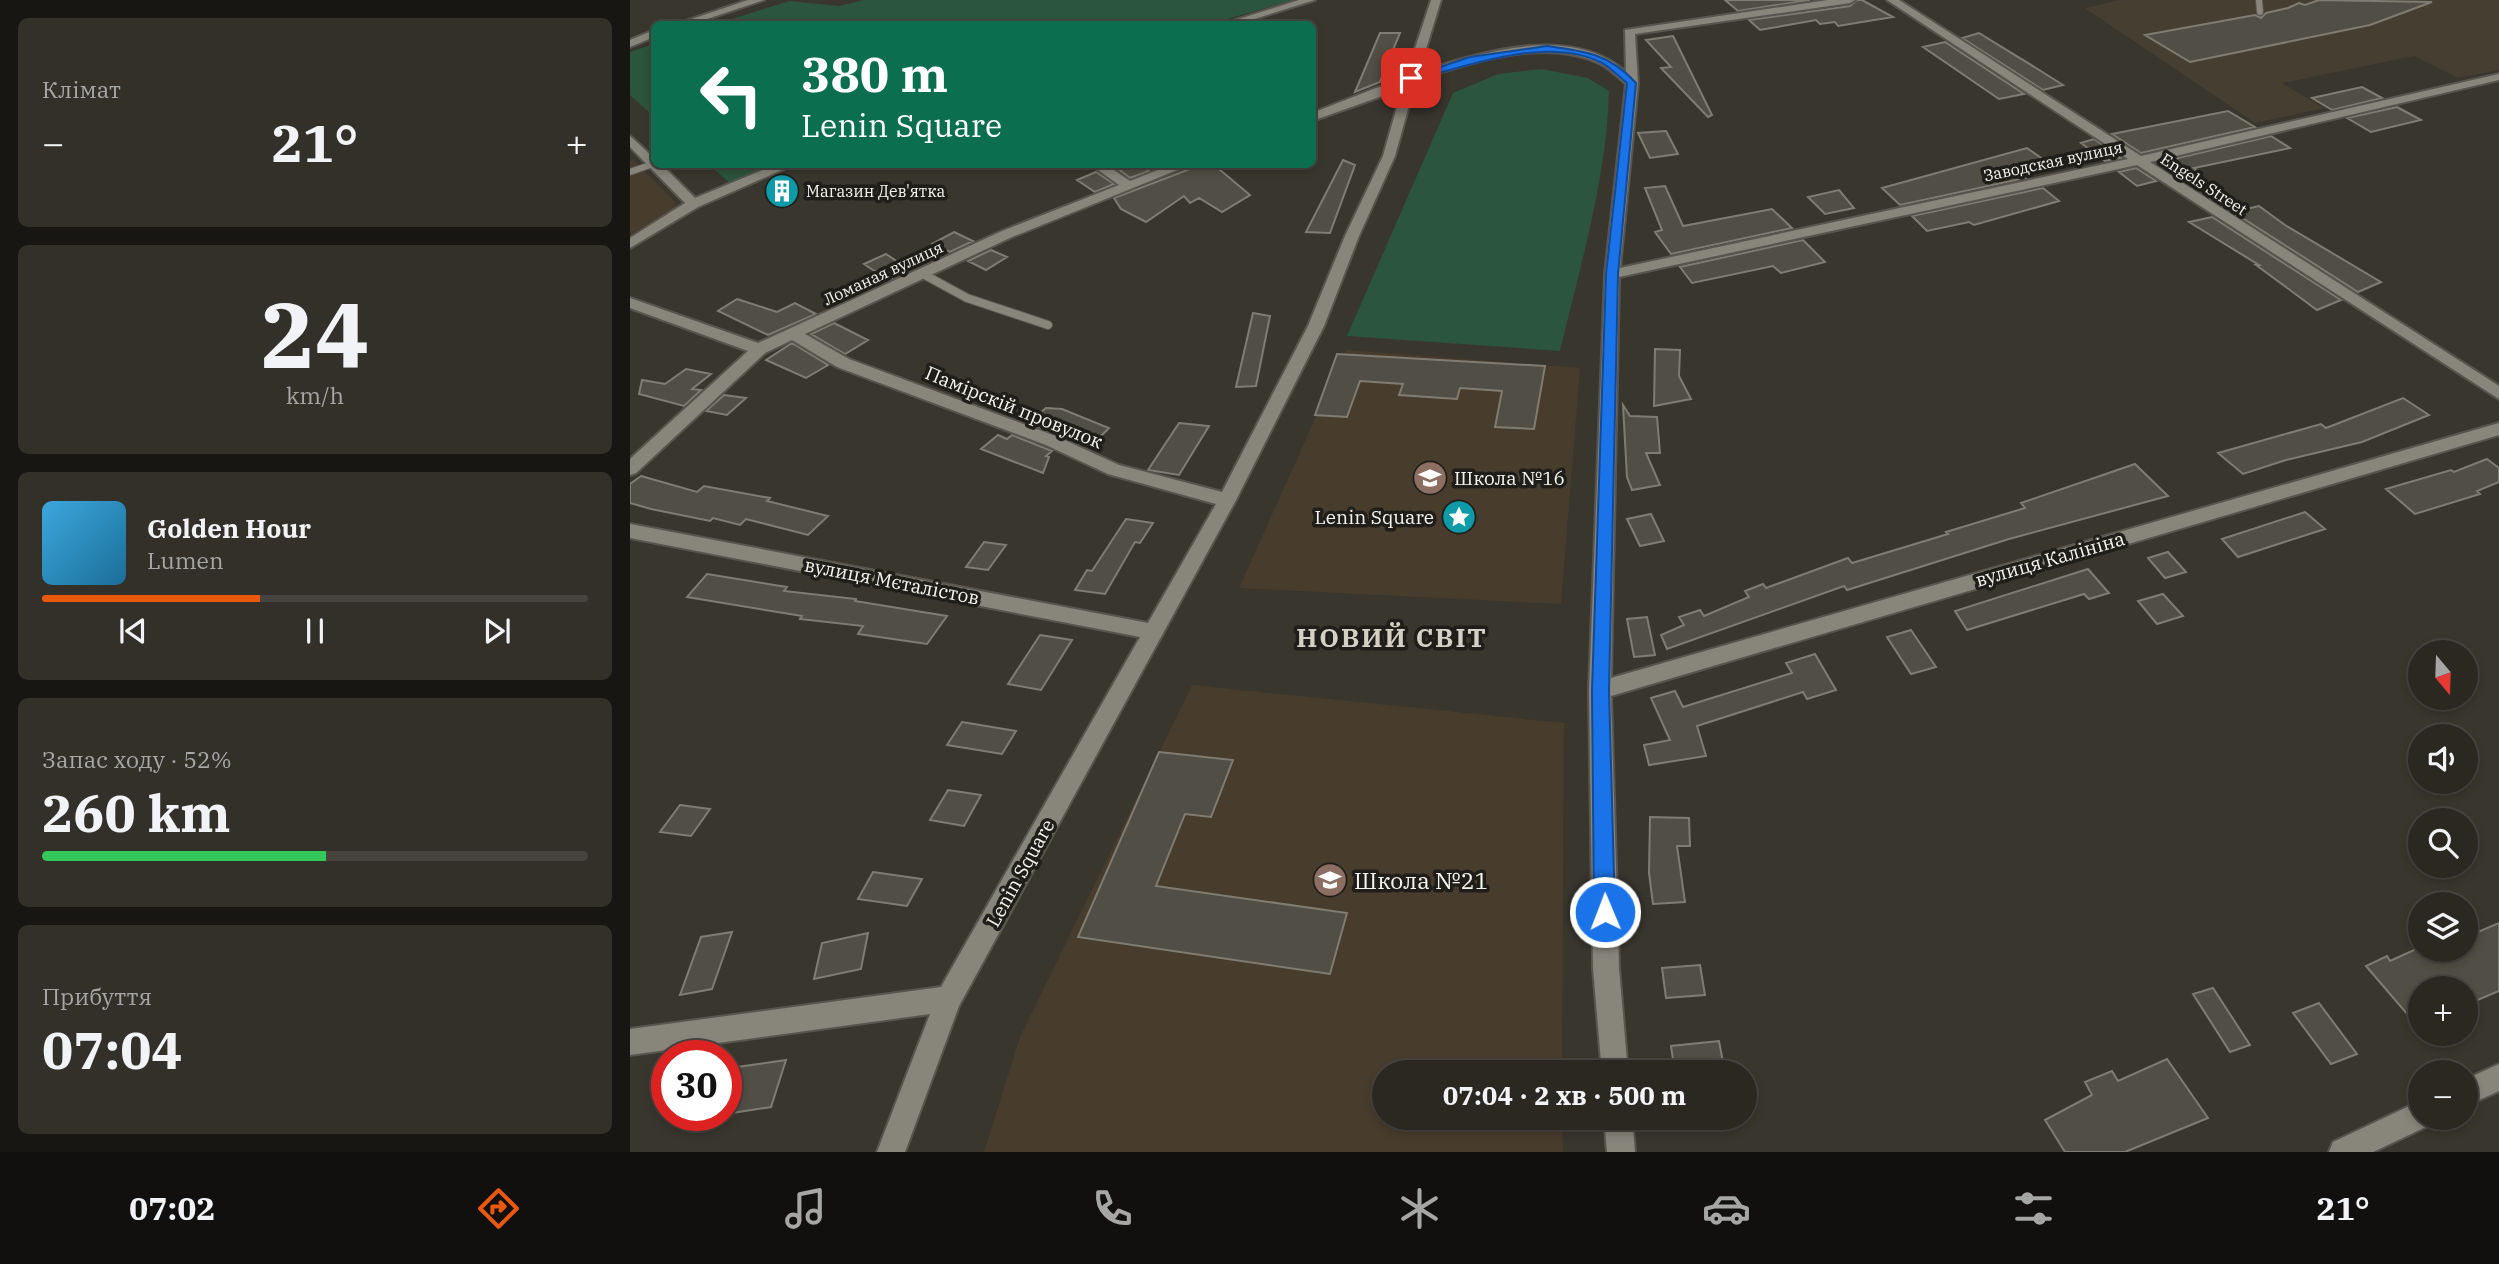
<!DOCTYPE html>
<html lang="uk">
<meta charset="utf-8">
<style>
body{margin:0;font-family:"IBM Plex Serif",serif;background:#33302a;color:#f1f3f6;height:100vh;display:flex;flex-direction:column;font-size:26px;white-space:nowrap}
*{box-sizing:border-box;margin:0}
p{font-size:23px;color:#a6a6a5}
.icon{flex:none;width:38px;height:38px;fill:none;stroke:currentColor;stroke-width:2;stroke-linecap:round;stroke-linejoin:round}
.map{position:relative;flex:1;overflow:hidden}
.drawer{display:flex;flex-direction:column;gap:18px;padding:18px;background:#181613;width:630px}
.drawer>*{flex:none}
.banner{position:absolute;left:21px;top:21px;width:665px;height:147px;border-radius:10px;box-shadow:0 4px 10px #0003,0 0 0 2px #474440;background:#0b6e4f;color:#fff;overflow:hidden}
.needle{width:46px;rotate:161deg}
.fabs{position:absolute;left:1778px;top:640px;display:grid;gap:14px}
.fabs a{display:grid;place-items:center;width:70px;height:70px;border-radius:50%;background:#2b2822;box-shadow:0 4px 10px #0003,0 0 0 2px #474440;font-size:35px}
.speed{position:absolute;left:21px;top:1040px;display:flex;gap:14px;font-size:35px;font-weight:700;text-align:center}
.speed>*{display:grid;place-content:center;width:91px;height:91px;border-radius:50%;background:#2b2822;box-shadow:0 4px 10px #0003,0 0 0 2px #474440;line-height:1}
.speed .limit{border:10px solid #d22;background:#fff;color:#111}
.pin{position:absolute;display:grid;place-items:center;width:60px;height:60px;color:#fff;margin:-30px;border-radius:14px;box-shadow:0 4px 10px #0006}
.me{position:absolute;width:77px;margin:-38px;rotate:359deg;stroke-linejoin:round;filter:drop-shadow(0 0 5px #0008)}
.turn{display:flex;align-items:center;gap:24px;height:147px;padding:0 35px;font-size:32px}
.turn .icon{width:91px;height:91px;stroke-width:2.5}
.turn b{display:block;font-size:49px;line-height:60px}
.big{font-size:52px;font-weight:700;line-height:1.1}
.drawer .widget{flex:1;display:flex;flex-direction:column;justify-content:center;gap:10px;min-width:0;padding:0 24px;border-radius:10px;background:#33302a}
.drawer .dial{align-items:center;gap:0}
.dial b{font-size:91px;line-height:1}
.song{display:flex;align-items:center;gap:21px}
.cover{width:84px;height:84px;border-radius:10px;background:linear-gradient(135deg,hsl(200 70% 55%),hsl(200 70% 35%))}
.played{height:7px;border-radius:4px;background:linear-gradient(90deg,#ea580c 40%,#474440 40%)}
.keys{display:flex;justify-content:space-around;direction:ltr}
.heat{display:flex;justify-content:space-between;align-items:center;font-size:38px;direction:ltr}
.charge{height:10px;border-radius:5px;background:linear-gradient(90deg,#34c759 52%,#474440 0)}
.trip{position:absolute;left:742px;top:1060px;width:385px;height:70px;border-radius:35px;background:#2b2822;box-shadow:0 4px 10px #0003,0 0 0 2px #474440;font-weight:700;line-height:70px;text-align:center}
.menu{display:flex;height:112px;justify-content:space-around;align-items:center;background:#11100e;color:#a6a6a5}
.menu .icon{width:49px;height:49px}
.menu .active{color:#ea580c}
.menu b{font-size:32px;color:#f1f3f6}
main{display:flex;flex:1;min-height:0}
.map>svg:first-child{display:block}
.built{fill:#453f31}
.education{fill:#483c2c}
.green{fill:#2c553d}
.building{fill:#514e45;stroke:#7f7c72;stroke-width:2}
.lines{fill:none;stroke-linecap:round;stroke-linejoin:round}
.service-far1-casing{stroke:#58554e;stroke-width:8}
.service-casing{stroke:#58554e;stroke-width:10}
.minor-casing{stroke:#58554e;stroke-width:4}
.service-far1{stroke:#88857b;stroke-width:6}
.service{stroke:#88857b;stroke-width:8}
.minor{fill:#88857b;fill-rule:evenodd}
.route{fill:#1a73e8;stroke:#114b97;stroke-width:2}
.labels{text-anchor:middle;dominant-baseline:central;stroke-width:7;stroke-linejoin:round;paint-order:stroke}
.far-street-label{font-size:16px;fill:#f6f4ee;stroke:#1f1e1a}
.far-poi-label{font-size:16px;fill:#f6f4ee;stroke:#1f1e1a;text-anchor:start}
.street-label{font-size:19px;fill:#f6f4ee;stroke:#1f1e1a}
.poi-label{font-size:19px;fill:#f6f4ee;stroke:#1f1e1a;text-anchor:start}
.near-poi-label{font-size:23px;fill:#f6f4ee;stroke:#1f1e1a;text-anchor:start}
.district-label{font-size:26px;font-weight:bold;letter-spacing:2px;fill:#d4d0c6;stroke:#1f1e1a}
</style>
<main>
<section class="drawer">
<div class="widget"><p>Клімат</p>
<div class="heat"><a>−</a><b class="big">21°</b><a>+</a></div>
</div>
<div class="widget dial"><b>24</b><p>km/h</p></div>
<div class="widget">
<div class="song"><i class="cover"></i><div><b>Golden Hour</b><p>Lumen</p></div></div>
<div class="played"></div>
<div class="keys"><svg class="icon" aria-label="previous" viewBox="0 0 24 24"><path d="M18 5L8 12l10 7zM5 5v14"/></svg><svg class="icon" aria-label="pause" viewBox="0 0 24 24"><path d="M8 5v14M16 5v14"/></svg><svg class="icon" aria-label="next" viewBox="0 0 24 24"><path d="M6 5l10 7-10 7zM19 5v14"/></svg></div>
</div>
<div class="widget"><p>Запас ходу · 52%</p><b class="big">260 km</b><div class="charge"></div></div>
<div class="widget"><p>Прибуття</p><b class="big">07:04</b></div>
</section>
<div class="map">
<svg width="1869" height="1152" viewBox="0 0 1869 1152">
<rect width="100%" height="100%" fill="#39362e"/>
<path class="built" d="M1490,0H1869V70L1828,78L1784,56L1652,83L1694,108L1625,123L1455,8Z"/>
<path class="education" d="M3,160L44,201L46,207L0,235V161Z
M716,350L950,368L931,604L609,588Z
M562,685L934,723L932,1073H754V1118H932L933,1152H354L390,1037Z"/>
<path class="green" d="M234,0H664L580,24H86L159,1L209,6Z
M24,44V117L0,95V52Z
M912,69L958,78L979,91C977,178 950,266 930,351L717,336L823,93L868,74Z
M79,165H143L100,183Z"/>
<path class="building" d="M1095,0H1180L1108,11Z
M1227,0H1232L1263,17L1208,26L1205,22L1190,24L1186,20L1130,30L1119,20L1220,6Z
M1689,0L1802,2L1740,25L1560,62L1515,35L1625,15L1631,18L1636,13L1658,8L1669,3L1675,5Z
M750,33H770L750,82L725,92Z
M1349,33L1406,68L1433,85L1413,90L1332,38Z
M1043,36L1082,115L1078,117L1031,68L1041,67L1016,40Z
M1315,42L1394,94L1369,99L1293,47Z
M1732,87L1752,98L1702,110L1682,98Z
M1767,107L1791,120L1741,132L1717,118Z
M1598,111L1625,127L1511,153L1482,134Z
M1036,131L1048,154L1020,158L1008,133Z
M1641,136L1660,148L1564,168L1567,170L1546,175L1527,163Z
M1464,139L1491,158L1475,161L1451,143Z
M1397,148L1417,162L1390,169L1400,177L1270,205L1252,188Z
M713,160L725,165L700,233L676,232Z
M482,164H511L519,171L500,178Z
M573,164H583L620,195L592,212L569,198L560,203L554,196L516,222L491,209L484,198Z
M1506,168L1526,181L1507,186L1489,172Z
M466,172L484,184L465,192L447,180Z
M1035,186L1053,226L1142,209L1162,228L1041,254L1025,232L1032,230L1015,188Z
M1413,188L1429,201L1344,225L1339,222L1297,231L1282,216Z
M1209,190L1224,208L1195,214L1178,197Z
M1629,206L1655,225L1751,282L1728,292L1603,212Z
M1582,217L1711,300L1687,310L1626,265H1629L1559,222Z
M324,232L343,241L320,252L302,244Z
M1173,240L1195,262L1151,273L1143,266L1062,283L1050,267Z
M361,250L377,257L356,270L338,261Z
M256,254L280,270L258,280L234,264Z
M107,299L147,312L165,303L186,314L138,335L88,311Z
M623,313L640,316L626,386L606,387Z
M204,323L238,340L215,354L181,334Z
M162,343L198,365L176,378L136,360Z
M1025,349L1050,350L1049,376L1061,399L1024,406Z
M707,354L915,366L904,429L865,427L872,391L830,388L827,399L769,395L773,384L730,381L717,417L685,415Z
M56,369L81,374L62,389L71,390L54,406L9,394L12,380L35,384Z
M94,395L116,398L97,415L76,411Z
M1773,398L1799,415L1732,442L1656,460L1613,474L1588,453L1691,424L1696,428Z
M993,405L1000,416L1027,417L1030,453H1016L1030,485L1002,490L997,477Z
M416,408L432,409L479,428L463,444L438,436L436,438L398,423Z
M549,423L579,426L549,475L518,470Z
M368,435L377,439L382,435L422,451L416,456L419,457L413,473L351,449Z
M1857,459L1869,468V482L1847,491L1850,494L1785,514L1756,489L1821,470L1824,472Z
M1505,464L1538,496L1379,539L1217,590L1214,586L1037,649L1031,635L1054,625L1049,617L1070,610L1074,616L1119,597L1115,591L1133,584L1136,588L1218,558L1222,563L1318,534L1316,532L1395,508L1391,503Z
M11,476L67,492L74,486L140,498L137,501L198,516L178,535L116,519L110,525L83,518L80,521L21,509L0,503V484Z
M1675,512L1695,529L1608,557L1592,539Z
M1021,514L1034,541L1010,546L997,519Z
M496,519L523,523L510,543L505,542L475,594L445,590L457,570L462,571Z
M354,542L376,545L358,570L336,567Z
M1538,552L1556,572L1535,578L1518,558Z
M1458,569L1479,593L1459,599L1454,594L1337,630L1325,611Z
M77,574L157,587L154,591L226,599L225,601L317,616L297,644L228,634L233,626L170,619L172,616L57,597Z
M1533,594L1553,616L1527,624L1508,601Z
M1017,617L1025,655L1004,657L997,619Z
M1281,630L1306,667L1281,674L1257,637Z
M410,635L442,640L411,690L378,684Z
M1185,654L1206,690L1177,699L1173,692L1067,726L1076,756L1019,765L1014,745L1040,740L1021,698L1045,691L1053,707L1162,673L1156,663Z
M332,722L386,731L372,754L317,745Z
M529,752L603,760L581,817L555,814L526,886L717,913L700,974L448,937Z
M318,790L351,795L334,826L300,820Z
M50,805L80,809L61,836L30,832Z
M1020,817L1059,818L1060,846H1047L1055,902L1023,904L1019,873Z
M243,872L292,879L277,906L228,899Z
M1869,923V991L1836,1005V989H1790V1029L1736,966L1757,956L1760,961L1784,950H1836V937Z
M102,932L82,989L50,995L71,937Z
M238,933L231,969L184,979L192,943Z
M1070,965L1075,995L1036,998L1032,968Z
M1583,988L1620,1045L1600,1052L1563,994Z
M1689,1003L1727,1054L1701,1064L1663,1013Z
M1089,1041L1095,1073H1045L1041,1046Z
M1537,1059L1578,1118L1495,1152H1435L1415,1120L1462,1095L1455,1082L1482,1071L1488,1081Z
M156,1060L141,1107L96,1114V1079L100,1068Z"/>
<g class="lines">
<g class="service-far1-casing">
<path id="service-far1" d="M1629,0L1630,12
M0,172L23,164"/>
</g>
<g class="service-casing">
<path id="service" d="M293,274L337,298L418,325"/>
</g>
<g class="minor-casing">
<path id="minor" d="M118,0H134L62,24H47Z
M669,0H685L608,24H593Z
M801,0H811L789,72C851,53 940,23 996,72L995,30L1198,0H1225L1220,3L1005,34L1008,83L990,268L1498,159L1257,0H1269L1511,156L1869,74V80L1520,162L1869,386V399L1507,165L989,277L981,678L1869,423V435L981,696L989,968L998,1073H972L963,968L959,690L975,274L996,84C988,77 980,69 971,64C914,36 842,63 786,80L765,156L729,236L694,326L606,500L329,1006L275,1152H247L300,1014L0,1055V1029L311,987L510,637L0,538V524L518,623L586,504L478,474L416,445L207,367L162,340L135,353L6,473L0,475V459L118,351L0,308V298L128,343L372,231L489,185L460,164H475L500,181L543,164H562L382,237L175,334L219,359L428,437L489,465L592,492L678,326L715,236L753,156L772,89L682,121V113L746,88L774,82Z
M24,30V37L0,47V40Z
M0,136L24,158V164H31L65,198L147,164H165L68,207L0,248V238L55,203L0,147Z
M1869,1064V1091L1836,1106V1079Z
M1790,1101V1118H1802L1800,1125L1743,1152H1699L1703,1142Z
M974,1118H1002L1005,1152H977Z"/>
</g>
<use href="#service-far1" class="service-far1"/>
<use href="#service" class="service"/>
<use href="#minor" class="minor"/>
</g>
<path class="route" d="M917,46C954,51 980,54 1006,83L988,274L979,690L985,912L982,919L975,922L967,919L964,912L962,690L976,274L997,83C989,77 980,67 972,63C917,35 836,66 781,81L777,78L840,57Z"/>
<defs>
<g id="building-disc" transform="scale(1.75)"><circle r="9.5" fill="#0f9aa8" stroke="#1f1e1a"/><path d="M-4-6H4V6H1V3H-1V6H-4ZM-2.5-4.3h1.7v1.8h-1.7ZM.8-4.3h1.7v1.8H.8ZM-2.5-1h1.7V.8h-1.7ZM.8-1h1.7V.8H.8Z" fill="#fff"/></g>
<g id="school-disc" transform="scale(1.75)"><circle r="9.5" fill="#8d6e63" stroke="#1f1e1a"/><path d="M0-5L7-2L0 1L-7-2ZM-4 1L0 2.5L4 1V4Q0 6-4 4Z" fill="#fff"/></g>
<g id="sight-disc" transform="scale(1.75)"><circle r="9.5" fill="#0f9aa8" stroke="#1f1e1a"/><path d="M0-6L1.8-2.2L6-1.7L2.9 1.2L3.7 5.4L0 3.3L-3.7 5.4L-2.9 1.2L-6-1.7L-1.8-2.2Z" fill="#fff"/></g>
</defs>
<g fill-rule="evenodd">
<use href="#building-disc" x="152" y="191"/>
<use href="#school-disc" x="800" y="478"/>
<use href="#sight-disc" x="829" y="517"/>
<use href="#school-disc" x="700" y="880"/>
</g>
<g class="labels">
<g class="far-street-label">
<text transform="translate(1423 161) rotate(-12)">Заводская вулиця</text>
<text transform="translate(1574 184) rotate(33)">Engels Street</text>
<text transform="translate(253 273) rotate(-25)">Ломаная вулиця</text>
</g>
<g class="far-poi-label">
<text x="176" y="191">Магазин Дев'ятка</text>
</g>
<g class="street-label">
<text transform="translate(384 407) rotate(22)">Памірскій провулок</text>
<text transform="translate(1420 559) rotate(-16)">вулиця Калініна</text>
<text transform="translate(262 581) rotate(11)">вулиця Мєталістов</text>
<text transform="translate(390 873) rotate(-61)">Lenin Square</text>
</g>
<g class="poi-label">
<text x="824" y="478">Школа №16</text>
<text x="804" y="517" text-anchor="end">Lenin Square</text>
</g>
<g class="near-poi-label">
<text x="724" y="880">Школа №21</text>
</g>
<g class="district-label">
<text x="762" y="637">НОВИЙ СВІТ</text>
</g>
</g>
</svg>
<div class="fabs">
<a><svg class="needle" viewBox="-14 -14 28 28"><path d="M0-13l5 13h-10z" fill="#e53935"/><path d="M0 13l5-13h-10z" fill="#a6a6a5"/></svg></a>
<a><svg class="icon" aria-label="sound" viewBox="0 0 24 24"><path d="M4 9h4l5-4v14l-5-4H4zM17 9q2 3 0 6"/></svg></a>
<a><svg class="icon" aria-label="search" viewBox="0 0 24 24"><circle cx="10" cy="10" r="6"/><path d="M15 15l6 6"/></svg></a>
<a><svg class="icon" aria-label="layers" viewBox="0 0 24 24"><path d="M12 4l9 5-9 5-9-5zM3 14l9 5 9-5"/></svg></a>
<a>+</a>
<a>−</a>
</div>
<div class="speed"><div class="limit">30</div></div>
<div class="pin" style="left:781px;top:78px;background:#d93025"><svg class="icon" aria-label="arrive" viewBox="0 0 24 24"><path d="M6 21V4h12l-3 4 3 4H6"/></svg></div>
<svg class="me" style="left:975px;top:912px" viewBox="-20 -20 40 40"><circle r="17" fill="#1a73e8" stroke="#fff" stroke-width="3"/><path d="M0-11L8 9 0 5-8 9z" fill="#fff"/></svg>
<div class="trip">07:04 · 2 хв · 500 m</div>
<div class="banner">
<div class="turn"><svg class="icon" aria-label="left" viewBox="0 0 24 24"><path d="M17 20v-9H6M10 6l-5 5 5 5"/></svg><div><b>380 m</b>Lenin Square</div></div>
</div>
</div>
</main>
<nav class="menu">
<b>07:02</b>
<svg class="icon active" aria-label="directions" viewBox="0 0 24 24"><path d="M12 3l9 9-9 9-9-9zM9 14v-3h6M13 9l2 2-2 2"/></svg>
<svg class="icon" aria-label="music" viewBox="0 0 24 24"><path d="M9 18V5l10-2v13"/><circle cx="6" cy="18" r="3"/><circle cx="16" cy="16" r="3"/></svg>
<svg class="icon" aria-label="phone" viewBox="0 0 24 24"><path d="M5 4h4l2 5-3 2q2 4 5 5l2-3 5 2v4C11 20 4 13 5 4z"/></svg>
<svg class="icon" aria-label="climate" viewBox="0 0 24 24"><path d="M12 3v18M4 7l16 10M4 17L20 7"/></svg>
<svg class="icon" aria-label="car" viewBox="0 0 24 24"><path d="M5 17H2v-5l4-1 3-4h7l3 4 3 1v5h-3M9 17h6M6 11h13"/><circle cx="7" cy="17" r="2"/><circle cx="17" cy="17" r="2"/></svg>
<svg class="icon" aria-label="filters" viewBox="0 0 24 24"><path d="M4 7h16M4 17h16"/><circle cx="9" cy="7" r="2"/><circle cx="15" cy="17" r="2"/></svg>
<b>21°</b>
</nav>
